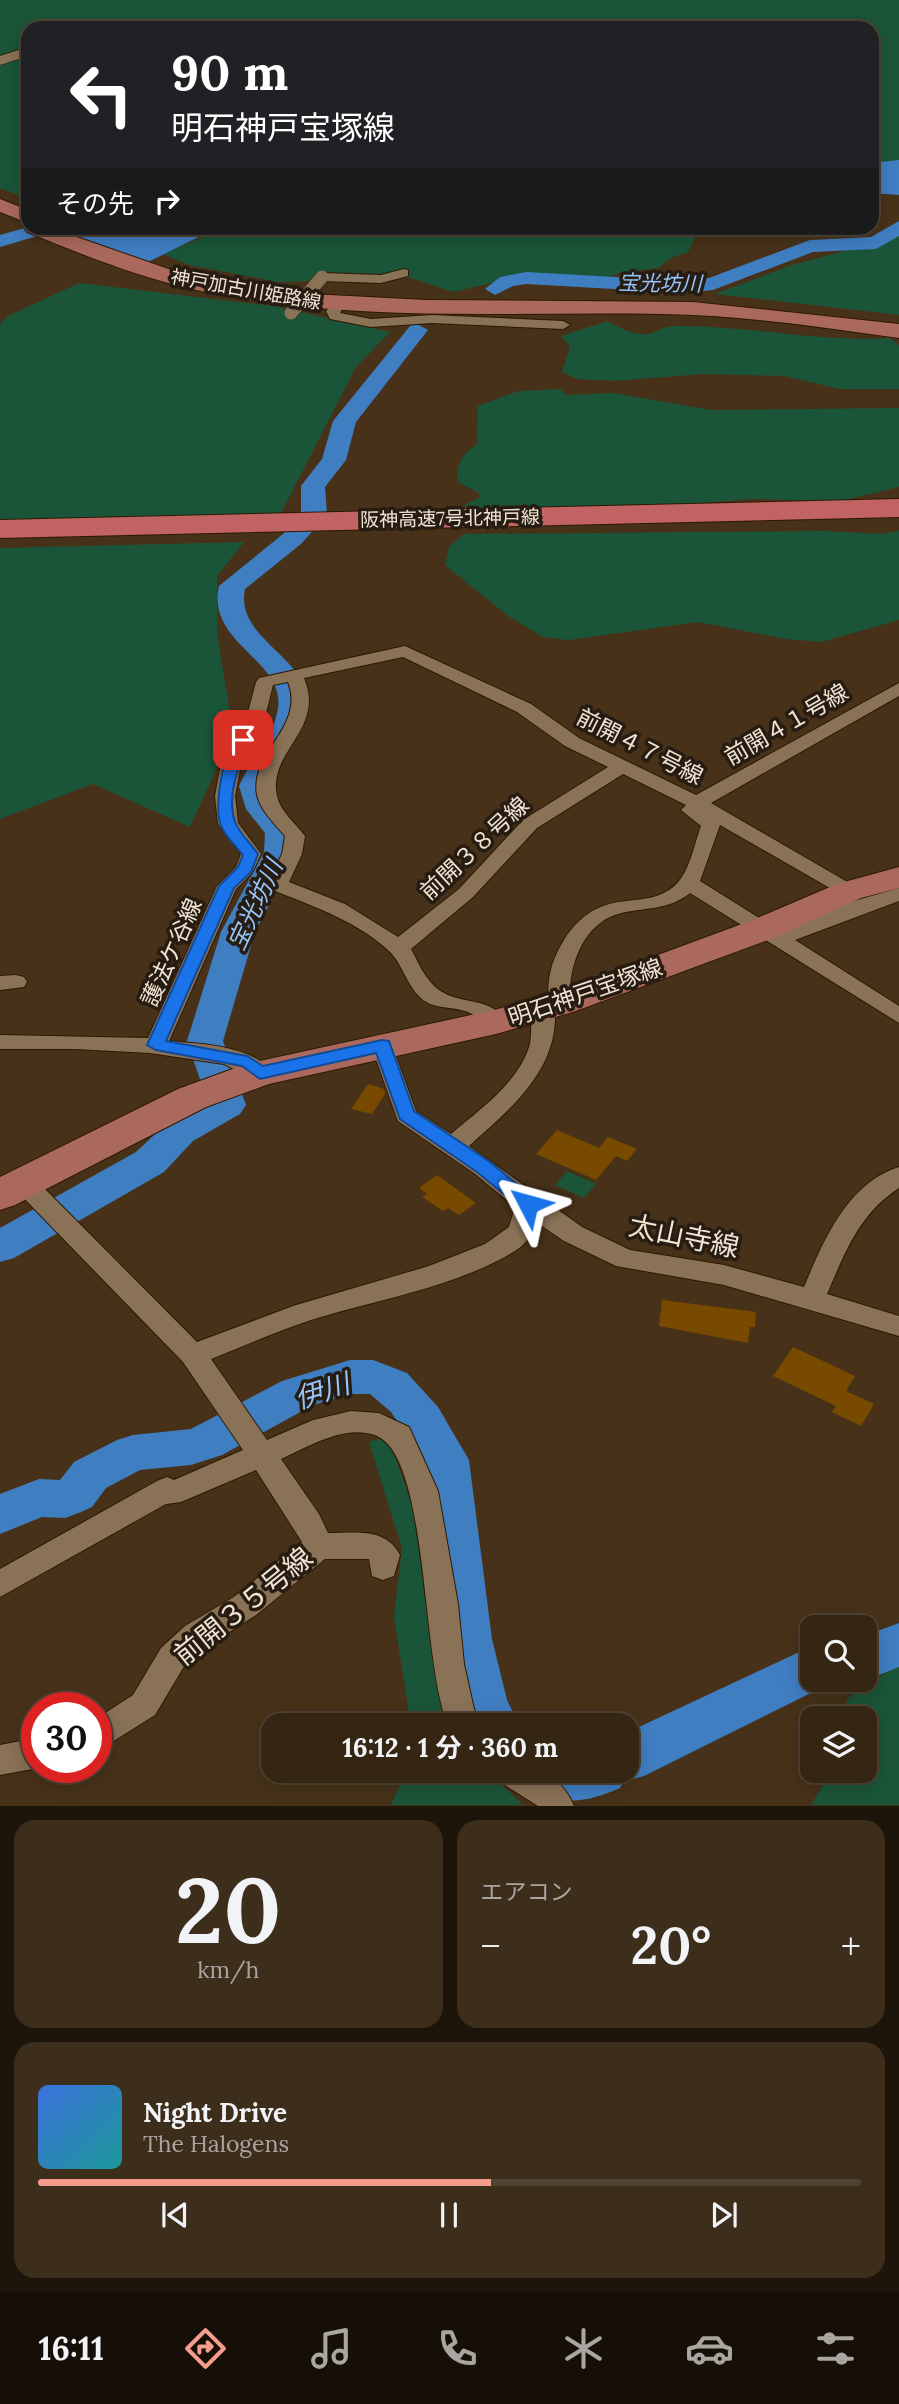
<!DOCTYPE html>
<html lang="ja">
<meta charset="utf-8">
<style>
body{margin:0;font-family:Lora,"Noto Sans JP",serif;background:#3d2e1c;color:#f1f3f6;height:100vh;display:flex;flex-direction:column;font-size:26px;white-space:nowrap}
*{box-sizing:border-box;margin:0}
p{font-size:23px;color:#aaa5a0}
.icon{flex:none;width:38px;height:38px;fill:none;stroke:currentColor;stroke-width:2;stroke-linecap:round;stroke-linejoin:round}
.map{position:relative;height:1806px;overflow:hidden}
.drawer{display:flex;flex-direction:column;gap:14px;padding:14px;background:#1d150a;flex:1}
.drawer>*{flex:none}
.banner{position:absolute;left:21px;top:21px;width:858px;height:214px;border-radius:21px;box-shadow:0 4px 18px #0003,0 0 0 2px #4f4333;background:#202124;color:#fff;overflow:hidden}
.buttons{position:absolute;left:800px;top:1615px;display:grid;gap:14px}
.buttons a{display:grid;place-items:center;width:77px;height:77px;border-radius:14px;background:#352613;box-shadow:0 4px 18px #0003,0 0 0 2px #4f4333;font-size:35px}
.speed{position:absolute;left:21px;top:1692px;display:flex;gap:14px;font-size:35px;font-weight:700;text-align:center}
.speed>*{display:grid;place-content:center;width:91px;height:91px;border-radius:50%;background:#352613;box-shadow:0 4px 18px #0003,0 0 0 2px #4f4333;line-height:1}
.speed .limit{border:10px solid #d22;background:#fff;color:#111}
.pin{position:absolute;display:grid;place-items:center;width:60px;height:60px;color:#fff;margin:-30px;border-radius:14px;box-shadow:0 4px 10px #0006}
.me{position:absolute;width:77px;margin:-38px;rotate:309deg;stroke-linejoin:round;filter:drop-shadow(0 0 5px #0008)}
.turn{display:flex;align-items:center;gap:24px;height:147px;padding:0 35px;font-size:32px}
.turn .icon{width:91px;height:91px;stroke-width:2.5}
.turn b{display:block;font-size:49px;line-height:60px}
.then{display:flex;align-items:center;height:66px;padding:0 35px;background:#0003;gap:14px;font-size:26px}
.big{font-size:52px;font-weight:700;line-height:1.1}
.drawer .tile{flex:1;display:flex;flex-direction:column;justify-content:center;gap:10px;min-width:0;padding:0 24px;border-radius:21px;background:#3d2e1c}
.drawer .dial{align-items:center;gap:0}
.dial b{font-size:91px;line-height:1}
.song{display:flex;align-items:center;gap:21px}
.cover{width:84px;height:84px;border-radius:10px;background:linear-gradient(135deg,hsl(220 70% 55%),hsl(180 70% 35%))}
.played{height:7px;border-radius:4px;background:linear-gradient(90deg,#f49d8c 55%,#4f4333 55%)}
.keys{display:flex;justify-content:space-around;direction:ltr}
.heat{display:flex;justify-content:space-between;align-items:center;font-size:38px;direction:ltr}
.drawer .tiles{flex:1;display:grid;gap:14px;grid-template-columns:1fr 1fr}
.tile:last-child{grid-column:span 2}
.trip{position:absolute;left:261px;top:1713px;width:378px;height:70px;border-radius:21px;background:#352613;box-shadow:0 4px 18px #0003,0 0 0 2px #4f4333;font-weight:700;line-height:70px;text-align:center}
.tabs{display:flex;height:112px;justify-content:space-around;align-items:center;background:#150f08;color:#aaa5a0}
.tabs .icon{width:49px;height:49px}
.tabs .current{color:#f49d8c}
.tabs b{font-size:32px;color:#f1f3f6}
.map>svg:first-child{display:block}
.green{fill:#1b5539}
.water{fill:#407ec2}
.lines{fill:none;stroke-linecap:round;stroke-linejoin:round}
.river{fill:#407ec2;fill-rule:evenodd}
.building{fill:#784a00}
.street-casing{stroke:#2d1901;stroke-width:2}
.secondary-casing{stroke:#2d1901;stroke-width:1}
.primary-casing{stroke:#2d1901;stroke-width:2}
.highway-casing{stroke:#2d1901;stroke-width:2}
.street{fill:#8a7257;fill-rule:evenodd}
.secondary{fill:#8a7257;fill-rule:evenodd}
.primary{fill:#ab695e;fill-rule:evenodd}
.highway{fill:#c16362;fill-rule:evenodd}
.street-bridge-casing{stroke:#2d1901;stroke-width:14;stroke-linecap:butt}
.street-bridge{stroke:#8a7257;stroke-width:13}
.route{fill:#1a73e8;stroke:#114b97;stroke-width:2}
.labels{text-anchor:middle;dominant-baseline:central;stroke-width:7;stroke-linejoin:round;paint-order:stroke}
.far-street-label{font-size:19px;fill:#f1e3d4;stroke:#261c11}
.far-water-label{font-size:21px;font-style:italic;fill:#95c4fa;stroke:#261c11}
.street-label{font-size:23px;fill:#f1e3d4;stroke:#261c11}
.water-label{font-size:24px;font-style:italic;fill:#95c4fa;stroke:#261c11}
.near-street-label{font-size:28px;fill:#f1e3d4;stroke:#261c11}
.near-water-label{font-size:28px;font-style:italic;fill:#95c4fa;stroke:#261c11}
</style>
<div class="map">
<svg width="899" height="1806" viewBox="0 0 899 1806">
<rect width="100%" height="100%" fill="#473219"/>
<path class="green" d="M0,0H899V161L872,166V28H28V199L0,188Z
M157,228H708L697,233L688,252L671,258L658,268L619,273L604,279L516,277L453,292L411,278L279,282L189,265L163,254L208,235Z
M899,231V315L715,294L789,266L884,240Z
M79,283L273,306L390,332L356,367L280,515L0,520V324L8,316Z
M608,321C618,328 636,336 648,334C657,332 664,326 674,326C747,325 818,343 890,338L899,345V389H839L785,376L703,374L613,381L577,379L562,372L570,346L561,336Z
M560,389L566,395L613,393L711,410L899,408V487L841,501L755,499L669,505L465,511V504L479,498V493L458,482C455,464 463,454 477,444L478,406L519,391Z
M823,531L880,534L899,531V620L821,642L786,639L698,622L568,640L543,637L508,616L445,565L449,547L464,534Z
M244,542L217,576V633L233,732L190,827L93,784L0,819V548Z
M567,1171L596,1184L584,1198L555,1185Z
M388,1436L415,1514L430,1642L448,1725H411L394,1617L402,1548L369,1442Z
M899,1664V1805H811L822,1787L827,1771H864V1718H842L848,1698Z
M406,1771H487L523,1805H391Z"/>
<path class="water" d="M899,160V195L872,193V167L879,162Z
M91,228H212L215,229L144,264L108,262L51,243Z"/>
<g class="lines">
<path class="river" d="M899,221V236L876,249L813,252L713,290L685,293L526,284L513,286L495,295L485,289L500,277L526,272L685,281L709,278L810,240L871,237Z
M28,227L53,228L51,232L0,247V235Z
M417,324L428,330L356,422L346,460L325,487L327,515L301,544L245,589C234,640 313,658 307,708C303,737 280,760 269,786L277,807L297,832L296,852L255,932L223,1041L246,1105L240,1114L193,1141L164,1172L14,1258L0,1262V1228L136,1152L167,1123L207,1100L187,1041L221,932L264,852L265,833L246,809L239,786C250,760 274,737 278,708C285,660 206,643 219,586L283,534L301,514V486L322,459L333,421L410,326Z
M350,1360H373L407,1373L438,1407L469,1460L492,1639L507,1700L520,1726H468L450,1676L443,1639L423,1460L391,1412L370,1394H350L313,1405L222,1455L191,1465L140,1470L106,1488L92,1507L81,1512L65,1518L42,1517L0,1534V1494L39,1479L60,1480L74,1462L117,1440L133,1435L191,1429L282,1381Z
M899,1623V1667L864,1681L861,1680H864V1636Z
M812,1646V1680H831L829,1684L644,1776L623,1782L620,1788C580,1805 566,1804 526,1788L518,1771H626V1733Z"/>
</g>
<path class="building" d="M368,1084L384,1089L385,1094L372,1114L351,1109Z
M557,1130L599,1148L608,1137L637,1149L627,1161L616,1156L596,1180L536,1154Z
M437,1175L476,1203L459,1215L448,1208L443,1211L422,1197L427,1194L419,1188Z
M662,1300L756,1312L755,1327H750L748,1343L659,1326Z
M793,1347L855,1376L846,1391L874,1404L861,1426L832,1412L836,1406L773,1376Z"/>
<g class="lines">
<g class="street-casing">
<path id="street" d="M404,269L408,270V276L381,283L322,281L316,277L322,273L381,275Z
M338,300L345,304L340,313L371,319L432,315L563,321L570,325L563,329L432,323L371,327L330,319L326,311Z
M405,646L531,704L579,738L696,795L899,683V696L711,803L856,887L859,891L856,895H842L720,825L700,881L780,931L844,904L899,888V901L795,940L899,1006V1023L690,893C668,911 643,907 618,914C582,924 566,971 571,1004L568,1009L555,1010C558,1071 511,1108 469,1146L582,1227L630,1250L724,1265L804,1287C823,1242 847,1183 899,1167V1188C860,1213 845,1252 827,1294L899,1316V1336L724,1285L616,1266L564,1241L536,1222C533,1234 526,1244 515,1251C454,1288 378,1299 311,1320C277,1331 244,1346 211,1359L267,1440L313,1420L351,1411L379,1413L409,1427L438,1491L458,1604L464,1664L474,1709L483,1726H449C421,1670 430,1459 377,1436C346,1423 308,1447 281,1459L319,1514L328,1533C355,1533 386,1527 400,1555L394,1576L383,1580L372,1576L369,1559H325L256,1615L207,1646L183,1668L155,1715L96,1752V1719L133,1695L161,1648L185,1626L234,1597L302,1542L256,1470L181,1502L166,1504L0,1597V1569L157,1481L167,1477L174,1480L243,1450L183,1362L15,1189L12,1183L15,1177L24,1174L33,1177L197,1342L293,1306L429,1266L485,1244L509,1227L515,1207L474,1173L398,1121L371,1045L374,1040H390L416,1111L451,1134C479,1110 515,1085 528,1050C534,1036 528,1015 536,1003L549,1002C546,980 552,959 564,940C603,879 649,917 679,881C690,868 695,842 701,826L681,810L686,805L623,774L537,828L473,897L411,949C419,964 427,984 444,993C466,1005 491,997 507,1022L504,1027C487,1032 485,1021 472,1014C460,1007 443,1009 430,1004C407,993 405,965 388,950C355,920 310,905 270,889L267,885L282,854L285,836C275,824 260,810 257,795C249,752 306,727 288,682L273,685L262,729L241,764L235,796L238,823L261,854L252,873L236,889L169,1041C199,1044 254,1045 272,1073L268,1078H252L224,1064L150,1053L75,1049H0V1035L148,1038L217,886L236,867L241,854L218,824L215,796L221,764L244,728L256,682L259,678ZM403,657L517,712L565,746L608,767L523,820L459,889L398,937L345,904L289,882L302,854L305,836C296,824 280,811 277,796C267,751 326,730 304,678Z
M16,975L24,977L27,982L24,987L0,990V976Z
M37,1738L38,1768L0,1775V1745Z
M496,1771C532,1771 557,1767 574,1806H538L500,1782Z"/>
</g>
<g class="secondary-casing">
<path id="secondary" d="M28,47V56L0,65V56Z"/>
</g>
<g class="primary-casing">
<path id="primary" d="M0,199L28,210V223L0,212Z
M28,223V228H51L180,273L310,294L427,300L693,302L899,324V338C820,327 741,315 662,314C505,311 346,324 192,289C135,276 81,254 27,232L24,228Z
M899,867V888L861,898L776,937L573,1012L496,1034L269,1084L206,1107L15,1205L0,1210V1177L178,1089L246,1064L494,1010L547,996L750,921L837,884Z"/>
</g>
<g class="highway-casing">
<path id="highway" d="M899,499V517L0,538V520Z"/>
</g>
<use href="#street" class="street"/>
<use href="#secondary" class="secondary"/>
<use href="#primary" class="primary"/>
<use href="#highway" class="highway"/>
<g class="street-bridge-casing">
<path id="street-bridge" d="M291,313L322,277"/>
</g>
<use href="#street-bridge" class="street-bridge"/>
</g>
<path class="route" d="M243,736L250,740C239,765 226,795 235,822C239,833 252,845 258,854L251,872L234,888L166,1041L247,1056L263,1066L382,1040L389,1041L414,1111L490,1162L535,1199L538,1204L535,1209H522L477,1172L400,1119L376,1053L260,1079L242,1066L156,1050L147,1045L219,886L238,867L243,855C236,846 223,834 220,823C214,805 223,742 243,736Z"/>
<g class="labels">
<g class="far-street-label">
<text transform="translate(246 289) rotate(10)">神戸加古川姫路線</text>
<text transform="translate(450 518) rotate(-1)">阪神高速7号北神戸線</text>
</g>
<g class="far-water-label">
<text transform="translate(660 283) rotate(1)">宝光坊川</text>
</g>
<g class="street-label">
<text transform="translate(786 724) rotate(-30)">前開４１号線</text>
<text transform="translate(640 746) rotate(27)">前開４７号線</text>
<text transform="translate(474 848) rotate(-43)">前開３８号線</text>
<text transform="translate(171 952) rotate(-66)">護法ケ谷線</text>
<text transform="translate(585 992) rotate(-19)">明石神戸宝塚線</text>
</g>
<g class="water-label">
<text transform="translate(255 905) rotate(-65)">宝光坊川</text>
</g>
<g class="near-street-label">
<text transform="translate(684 1236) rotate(12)">太山寺線</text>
<text transform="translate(243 1606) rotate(-39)">前開３５号線</text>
</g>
<g class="near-water-label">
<text transform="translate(322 1391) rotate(-18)">伊川</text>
</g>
</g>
</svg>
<div class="buttons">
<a><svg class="icon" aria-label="search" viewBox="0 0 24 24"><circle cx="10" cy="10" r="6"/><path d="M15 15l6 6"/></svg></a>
<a><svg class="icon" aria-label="layers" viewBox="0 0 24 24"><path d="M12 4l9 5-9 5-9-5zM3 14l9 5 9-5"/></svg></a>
</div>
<div class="speed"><div class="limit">30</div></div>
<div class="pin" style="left:243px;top:740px;background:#d93025"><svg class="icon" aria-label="arrive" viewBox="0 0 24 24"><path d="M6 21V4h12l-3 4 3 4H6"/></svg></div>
<svg class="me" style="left:528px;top:1204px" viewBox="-20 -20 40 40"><path d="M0-17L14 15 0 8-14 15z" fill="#1a73e8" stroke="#fff" stroke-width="4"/></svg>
<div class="trip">16:12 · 1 分 · 360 m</div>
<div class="banner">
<div class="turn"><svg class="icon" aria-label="left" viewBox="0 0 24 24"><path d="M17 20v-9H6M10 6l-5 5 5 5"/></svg><div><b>90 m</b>明石神戸宝塚線</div></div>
<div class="then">その先<svg class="icon" aria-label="right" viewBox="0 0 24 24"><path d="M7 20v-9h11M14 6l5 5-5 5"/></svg></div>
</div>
</div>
<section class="drawer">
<div class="tiles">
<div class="tile dial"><b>20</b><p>km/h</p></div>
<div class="tile"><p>エアコン</p>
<div class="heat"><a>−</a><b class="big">20°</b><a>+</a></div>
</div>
<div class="tile">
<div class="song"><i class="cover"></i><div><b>Night Drive</b><p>The Halogens</p></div></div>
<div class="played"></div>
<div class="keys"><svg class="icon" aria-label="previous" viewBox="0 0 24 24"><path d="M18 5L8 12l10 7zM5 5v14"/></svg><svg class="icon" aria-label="pause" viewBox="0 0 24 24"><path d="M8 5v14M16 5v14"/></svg><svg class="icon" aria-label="next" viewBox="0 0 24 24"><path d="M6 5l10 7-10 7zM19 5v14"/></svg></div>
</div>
</div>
</section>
<nav class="tabs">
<b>16:11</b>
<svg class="icon current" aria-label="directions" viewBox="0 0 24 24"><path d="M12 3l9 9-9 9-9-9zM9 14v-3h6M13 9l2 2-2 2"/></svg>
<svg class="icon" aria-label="music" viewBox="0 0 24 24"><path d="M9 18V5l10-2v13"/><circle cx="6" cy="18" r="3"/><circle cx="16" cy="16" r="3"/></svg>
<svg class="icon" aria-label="phone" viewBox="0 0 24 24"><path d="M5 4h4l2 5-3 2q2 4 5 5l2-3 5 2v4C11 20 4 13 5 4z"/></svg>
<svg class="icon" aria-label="climate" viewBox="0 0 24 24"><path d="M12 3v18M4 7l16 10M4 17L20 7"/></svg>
<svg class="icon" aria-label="car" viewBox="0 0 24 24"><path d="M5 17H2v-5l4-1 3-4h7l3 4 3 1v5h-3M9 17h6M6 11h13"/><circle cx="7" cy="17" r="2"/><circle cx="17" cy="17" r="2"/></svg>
<svg class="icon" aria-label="filters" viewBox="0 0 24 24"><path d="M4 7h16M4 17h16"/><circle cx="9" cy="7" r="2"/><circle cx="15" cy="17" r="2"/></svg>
</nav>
